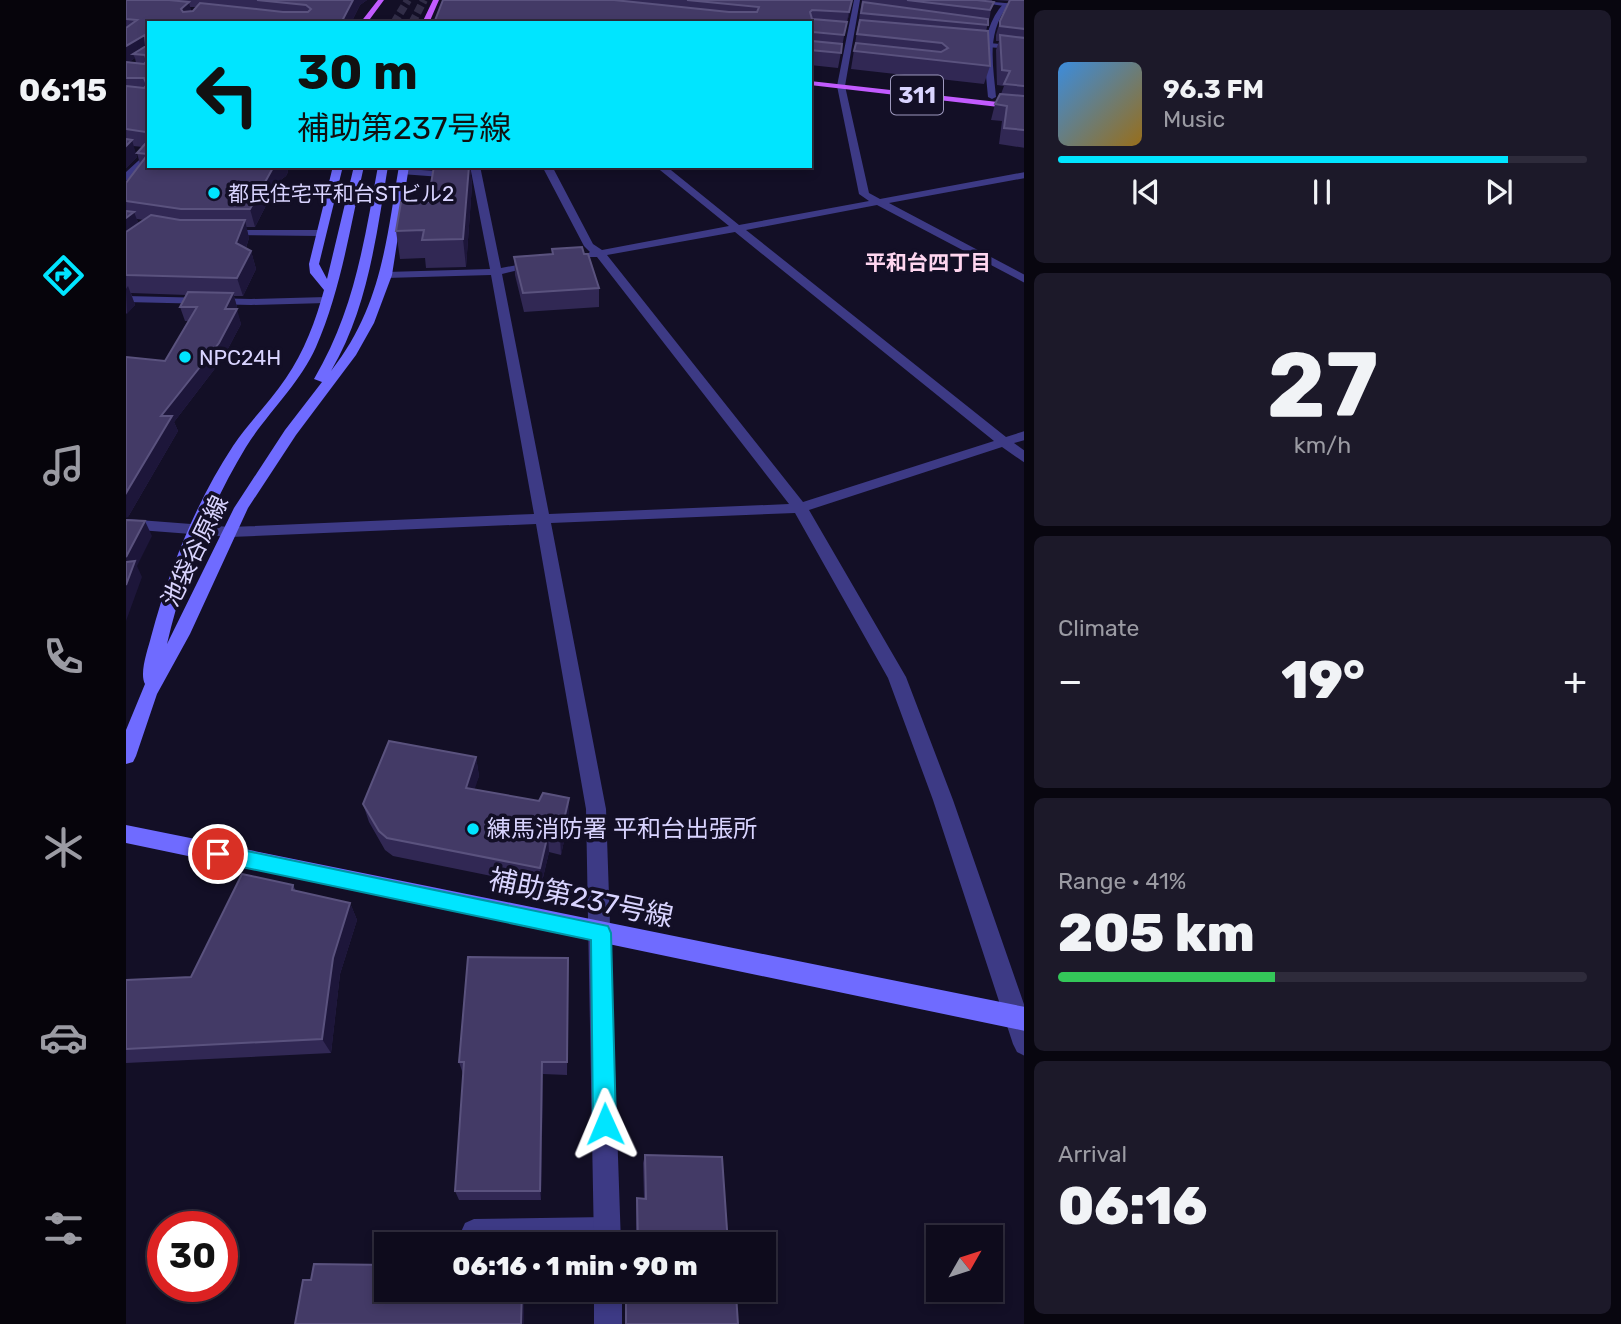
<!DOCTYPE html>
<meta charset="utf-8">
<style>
body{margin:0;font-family:Rubik,"Noto Sans JP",sans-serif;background:#1c1929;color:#f1f3f6;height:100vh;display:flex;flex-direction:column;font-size:26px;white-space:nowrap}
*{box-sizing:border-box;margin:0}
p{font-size:23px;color:#9b9ba3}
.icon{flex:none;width:38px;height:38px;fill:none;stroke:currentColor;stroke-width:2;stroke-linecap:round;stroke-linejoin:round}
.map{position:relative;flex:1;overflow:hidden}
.details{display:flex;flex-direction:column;gap:10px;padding:10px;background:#08060f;width:597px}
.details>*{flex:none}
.guide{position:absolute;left:21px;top:21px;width:665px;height:147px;border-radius:0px;box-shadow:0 4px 10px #0003,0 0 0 2px #2e2b3b;background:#00e5ff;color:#111;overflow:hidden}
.needle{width:46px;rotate:51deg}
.buttons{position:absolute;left:800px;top:1225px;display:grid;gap:14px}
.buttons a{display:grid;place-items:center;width:77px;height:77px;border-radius:0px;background:#0e0b1c;box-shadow:0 4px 10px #0003,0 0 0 2px #2e2b3b;font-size:35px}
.speed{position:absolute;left:21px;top:1211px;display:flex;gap:14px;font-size:35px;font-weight:700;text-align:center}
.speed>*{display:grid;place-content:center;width:91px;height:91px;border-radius:50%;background:#0e0b1c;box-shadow:0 4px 10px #0003,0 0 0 2px #2e2b3b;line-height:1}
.speed .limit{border:10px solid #d22;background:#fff;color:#111}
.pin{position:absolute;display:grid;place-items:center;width:60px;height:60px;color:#fff;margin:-30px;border:4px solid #fff;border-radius:50%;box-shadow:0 2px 7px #0007}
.me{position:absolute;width:77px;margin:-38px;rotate:359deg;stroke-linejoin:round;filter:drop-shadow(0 0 5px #0008)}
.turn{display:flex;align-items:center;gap:24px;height:147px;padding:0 35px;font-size:32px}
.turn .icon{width:91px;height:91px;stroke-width:2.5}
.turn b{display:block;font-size:49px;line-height:60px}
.big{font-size:52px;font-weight:800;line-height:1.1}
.details .widget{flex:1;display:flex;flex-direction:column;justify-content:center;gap:10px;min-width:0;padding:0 24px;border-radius:10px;background:#1c1929}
.details .dial{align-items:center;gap:0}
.dial b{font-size:91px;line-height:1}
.song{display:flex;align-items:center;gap:21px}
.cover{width:84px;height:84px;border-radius:10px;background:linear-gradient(135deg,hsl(210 70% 55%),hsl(40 70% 35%))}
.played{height:7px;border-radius:4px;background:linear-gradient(90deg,#00e5ff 85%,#2e2b3b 85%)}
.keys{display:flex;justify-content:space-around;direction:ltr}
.heat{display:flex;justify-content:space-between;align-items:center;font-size:38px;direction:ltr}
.charge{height:10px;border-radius:5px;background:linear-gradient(90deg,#34c759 41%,#2e2b3b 0)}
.trip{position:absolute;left:248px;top:1232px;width:402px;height:70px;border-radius:0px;background:#0e0b1c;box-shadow:0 4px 10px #0003,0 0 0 2px #2e2b3b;font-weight:800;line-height:70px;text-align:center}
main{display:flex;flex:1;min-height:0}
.menu{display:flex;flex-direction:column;width:126px;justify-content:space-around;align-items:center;background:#06040b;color:#9b9ba3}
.menu .icon{width:49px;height:49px}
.menu .on{color:#00e5ff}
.menu b{font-size:32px;color:#f1f3f6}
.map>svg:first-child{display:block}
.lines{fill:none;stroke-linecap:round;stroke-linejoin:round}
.secondary-tunnel{stroke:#312d47;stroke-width:8;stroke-dasharray:8 3.5;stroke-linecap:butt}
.lane{fill:#3d3a85;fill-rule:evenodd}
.street{fill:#3d3a85;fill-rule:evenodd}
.secondary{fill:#6f6bff;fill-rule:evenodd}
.primary{fill:#c25bff;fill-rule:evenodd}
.wall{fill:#312854;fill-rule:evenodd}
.shaded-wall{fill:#1d163a}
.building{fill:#433a66;stroke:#5a527e;stroke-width:2}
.route{fill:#00e5ff;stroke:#0095a6;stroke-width:2}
.poi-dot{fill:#00e5ff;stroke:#130f26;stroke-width:2.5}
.labels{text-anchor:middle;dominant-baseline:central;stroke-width:7;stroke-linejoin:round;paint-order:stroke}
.far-poi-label{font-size:21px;fill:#d9d4ff;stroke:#130f26;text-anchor:start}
.far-neighbourhood-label{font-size:21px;font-weight:bold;fill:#ffd6f0;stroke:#130f26}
.shield{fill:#130f26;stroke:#9e99be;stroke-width:2}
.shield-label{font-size:23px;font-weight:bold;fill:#d9d4ff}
.street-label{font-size:24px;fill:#d9d4ff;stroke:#130f26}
.poi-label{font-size:24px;fill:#d9d4ff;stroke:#130f26;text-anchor:start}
.near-street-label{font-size:28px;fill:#d9d4ff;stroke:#130f26}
</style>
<main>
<nav class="menu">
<b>06:15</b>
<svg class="icon on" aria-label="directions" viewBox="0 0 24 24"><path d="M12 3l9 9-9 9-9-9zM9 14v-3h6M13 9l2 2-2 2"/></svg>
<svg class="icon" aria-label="music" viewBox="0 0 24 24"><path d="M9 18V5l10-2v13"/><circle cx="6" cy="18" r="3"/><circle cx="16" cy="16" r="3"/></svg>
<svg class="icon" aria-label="phone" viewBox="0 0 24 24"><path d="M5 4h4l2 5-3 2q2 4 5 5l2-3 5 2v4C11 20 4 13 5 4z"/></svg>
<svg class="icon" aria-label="climate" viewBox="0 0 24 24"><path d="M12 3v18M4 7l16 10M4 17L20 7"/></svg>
<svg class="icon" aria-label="car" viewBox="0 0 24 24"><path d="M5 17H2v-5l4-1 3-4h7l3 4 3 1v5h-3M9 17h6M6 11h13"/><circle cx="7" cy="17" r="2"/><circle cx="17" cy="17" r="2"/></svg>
<svg class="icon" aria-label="filters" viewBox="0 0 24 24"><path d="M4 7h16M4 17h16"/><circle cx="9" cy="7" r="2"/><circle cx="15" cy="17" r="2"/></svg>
</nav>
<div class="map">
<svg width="899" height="1324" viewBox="0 0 899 1324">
<rect width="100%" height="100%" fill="#130f26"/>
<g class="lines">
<path class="secondary-tunnel" d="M268,23L282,0
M286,23L298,0"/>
<path class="lane" d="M878,3L883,4C860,33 867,63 870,97L866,99L862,97C859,62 853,31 878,3Z
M481,1217L490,1221L494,1230L490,1239L481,1243L345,1244L339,1241L335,1232L339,1223L348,1219Z"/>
<path class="street" d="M728,0H734L719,86L743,193L754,199L899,172V178L763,203L899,275V283L751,205L620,230L880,437L899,431V440L888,443L899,451V463L876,447L683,510L780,677L827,800L899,1007V1056L891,1052L887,1044L807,800L762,678L669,513L425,523L480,809L495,1244H468L460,809L410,524L104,537L0,529V519L104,527L408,514L365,275L260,278L254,275L260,272L364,269L344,166H354L375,268L413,261L418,264L376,274L423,514L663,504L471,257H461L460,255L464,252L458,246L416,166H426L467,244L476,250L603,226L529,166H540L613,225L743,201L733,194L711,86ZM609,232L868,441L677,502L481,255Z
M847,0L899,5V9L850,2Z
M839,41L899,46V50L836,45Z
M23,151V160L0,181V172Z
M153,166H217L212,169H158Z
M278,169L329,172L334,175L329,178L275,174V170Z
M100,230H194L199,233L194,236L96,235V231Z
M0,296L125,299L200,297L206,300L200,303L125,305L0,302Z
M468,1290H496V1324H468Z"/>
<path class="secondary" d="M207,166H217L193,264L201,279L228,166H238C224,227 215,290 190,347C173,385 142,412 120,447C83,508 57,575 41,644L108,508L159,430L196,382L188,379C228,311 238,243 252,166H262C250,237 242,308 205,371C255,307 260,243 273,166H283L266,275L248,323L230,355L170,435L122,508L64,634L31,694L10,756L7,762L0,764V730L19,684C13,673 22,649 25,637C43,570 69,504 107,446C123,422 144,402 160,378C178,352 190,320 198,290L184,273L183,264Z
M0,825L899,1007V1031L0,843Z"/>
<path class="primary" d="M252,0H258L241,23H234Z
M307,0H313L303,23H296Z
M684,81L899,105V110L684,85Z"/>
</g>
<path class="wall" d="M0,0H241L234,5L225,23H23V166H160L162,172L160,176L152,182L129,227H120L123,238L120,248L125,251L130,269L117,296H108L111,307L110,309L115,324L97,358L48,422L52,431L2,517L39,361L62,321H59L54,307L61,295L5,293L9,305L0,314V183L14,164L11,153L17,147L7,146L11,157L0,168ZM64,7H70L67,11H65ZM9,58L10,63L3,62ZM11,219L18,220L12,224Z
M317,0H727L720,26L712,68L684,65V23Z
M736,0H866L864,16L860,31L864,66L858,84L725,69Z
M869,0H899V148L873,144L876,121L865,120L869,104L875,94L878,86L871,85L870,50L873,41H870V35L874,21L883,1Z
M308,166H344L346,185L340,267L300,268L299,258L274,259L270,231L302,202Z
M426,249L473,288V307L398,312L389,275L388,257L426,254Z
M350,757L353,776L348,789L443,817L435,855L423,852L415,886L267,856L259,850L243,822L237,804Z
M167,885L170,891L224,903L231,920L214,974L205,1053L0,1063V980L65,977Z
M442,958L441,1075L417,1074L415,1200H333L329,1191L337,1074L333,1062Z
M519,1155L602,1244H510V1205L511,1198L518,1199L517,1163Z
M511,1290H605L612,1324H499V1297L500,1292H511Z"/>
<path class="shaded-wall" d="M227,0H241L234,5L225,23H215Z
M726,0H727L720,26L723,12Z
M63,2L66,16L58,23L55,9Z
M19,35L23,47L7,54L9,58L0,64V46Z
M6,140L11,157L0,168V146Z
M148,166H160L162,172L160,176L152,182L129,227L124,209Z
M343,166H344L346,185L340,267L337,239Z
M8,212L15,230L0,241V218Z
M119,220L123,238L115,262L110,243Z
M125,251L130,269L117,296L111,278Z
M2,286L9,305L1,314L0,289Z
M107,293L111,307L106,319L111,309L115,324L97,358L48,422L52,431L2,517L0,518V493L35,416L99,309Z
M19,521L26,536L11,566L16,577L0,621V557Z
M350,757L353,776L343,807L340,788Z
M443,798V817L435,855L434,837Z
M422,834L423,852L415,886L414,868Z
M224,903L231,920L214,974L205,1053L196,1039L207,958Z
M416,1062L417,1074L415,1200L414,1191Z
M396,1290H398V1324H395Z"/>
<path class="building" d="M0,0H43L63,2L55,9L57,12L67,11L74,3L157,12H182L185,9L180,5L131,0H227L215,23H23V166H148L124,209H55L0,201V183L22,154L11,153L20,143V132L0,129V86L18,88L21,85L18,78H0V62L18,64L21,61L19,55L7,54L20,46L19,35L0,46V28L11,20L0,19Z
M317,0H488L603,12H631L633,7L561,0H726L723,12L686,10L684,12L686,19L721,22L718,35L687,32L684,34V23H308Z
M781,0H851L868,2L864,10Z
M884,0H899V29L874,26V21Z
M737,2L862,19V25L735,13Z
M734,20L862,31L864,66L728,51L730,43L815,52L822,48L816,43L731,34Z
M874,35L899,38V86L878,84L884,71L876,70Z
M684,36L686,41L716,44L715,53L684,50Z
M874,94L899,96V130L878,128L881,106L869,104Z
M0,139L6,140L0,146Z
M308,166H343L337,239L296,240L298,230L270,231L275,202H302Z
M0,211L8,212L0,218Z
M25,215L54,220H119L110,243L125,251L111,278L0,275V232Z
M456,247L458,254H462L473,288L397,293L388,257L427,254L426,249Z
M62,292L107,293L99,309H111L93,343L35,416H46L0,493V357L39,361L71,307H54Z
M0,520L19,521L0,557Z
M9,561L0,585V562Z
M263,741L350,757L340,788L413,801L417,793L443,798L434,837L422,834L414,868L261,838L253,831L237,804Z
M116,874L167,885L166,890L224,903L207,958L196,1039L0,1049V980L65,977Z
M342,957L442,958L441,1062H416L414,1191H329L338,1062H333Z
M519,1155L596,1157L602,1244H512L511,1198L520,1199Z
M188,1264L261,1265V1290H396L395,1324H169L177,1280H185Z
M513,1290H605L606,1294H610L612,1324H500V1292H513Z"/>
<path class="route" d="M92,845L482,926L485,933L490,1124L487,1132L479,1135L471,1132L467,1124L465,940L92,862L85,860L83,854L85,848Z"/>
<g class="poi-dot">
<circle cx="88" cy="193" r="7"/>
<circle cx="59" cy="357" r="7"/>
<circle cx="347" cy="829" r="7"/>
</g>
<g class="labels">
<g class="far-poi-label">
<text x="102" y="193">都民住宅平和台STビル2</text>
<text x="73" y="357">NPC24H</text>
</g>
<g class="far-neighbourhood-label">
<text x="802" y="262">平和台四丁目</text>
</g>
<rect class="shield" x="765" y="75.5" width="52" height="39" rx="5"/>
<g class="shield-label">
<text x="791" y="95">311</text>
</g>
<g class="street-label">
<text transform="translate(69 551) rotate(-64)">池袋谷原線</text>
</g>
<g class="poi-label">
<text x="361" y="829">練馬消防署 平和台出張所</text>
</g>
<g class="near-street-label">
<text transform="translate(455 898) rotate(12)">補助第237号線</text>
</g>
</g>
</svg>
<div class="buttons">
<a><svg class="needle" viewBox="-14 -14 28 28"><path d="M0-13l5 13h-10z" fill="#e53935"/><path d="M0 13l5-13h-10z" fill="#9b9ba3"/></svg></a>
</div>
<div class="speed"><div class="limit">30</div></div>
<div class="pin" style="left:92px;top:854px;background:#d93025"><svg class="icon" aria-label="arrive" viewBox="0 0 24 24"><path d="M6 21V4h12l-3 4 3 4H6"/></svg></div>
<svg class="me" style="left:479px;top:1124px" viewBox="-20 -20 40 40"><path d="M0-17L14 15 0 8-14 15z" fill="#00e5ff" stroke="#fff" stroke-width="4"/></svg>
<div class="trip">06:16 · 1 min · 90 m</div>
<div class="guide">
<div class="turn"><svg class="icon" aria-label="left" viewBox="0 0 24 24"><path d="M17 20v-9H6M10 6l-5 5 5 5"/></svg><div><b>30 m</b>補助第237号線</div></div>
</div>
</div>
<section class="details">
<div class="widget">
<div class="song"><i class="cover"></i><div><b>96.3 FM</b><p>Music</p></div></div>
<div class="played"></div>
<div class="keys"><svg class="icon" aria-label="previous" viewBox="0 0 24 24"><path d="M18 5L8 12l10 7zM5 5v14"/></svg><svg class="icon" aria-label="pause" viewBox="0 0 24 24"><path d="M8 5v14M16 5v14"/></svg><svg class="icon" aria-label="next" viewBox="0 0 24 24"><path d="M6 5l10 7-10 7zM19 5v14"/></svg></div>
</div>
<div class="widget dial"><b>27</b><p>km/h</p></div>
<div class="widget"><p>Climate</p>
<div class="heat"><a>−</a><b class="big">19°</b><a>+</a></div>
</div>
<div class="widget"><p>Range · 41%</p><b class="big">205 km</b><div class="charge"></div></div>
<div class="widget"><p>Arrival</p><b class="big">06:16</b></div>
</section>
</main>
